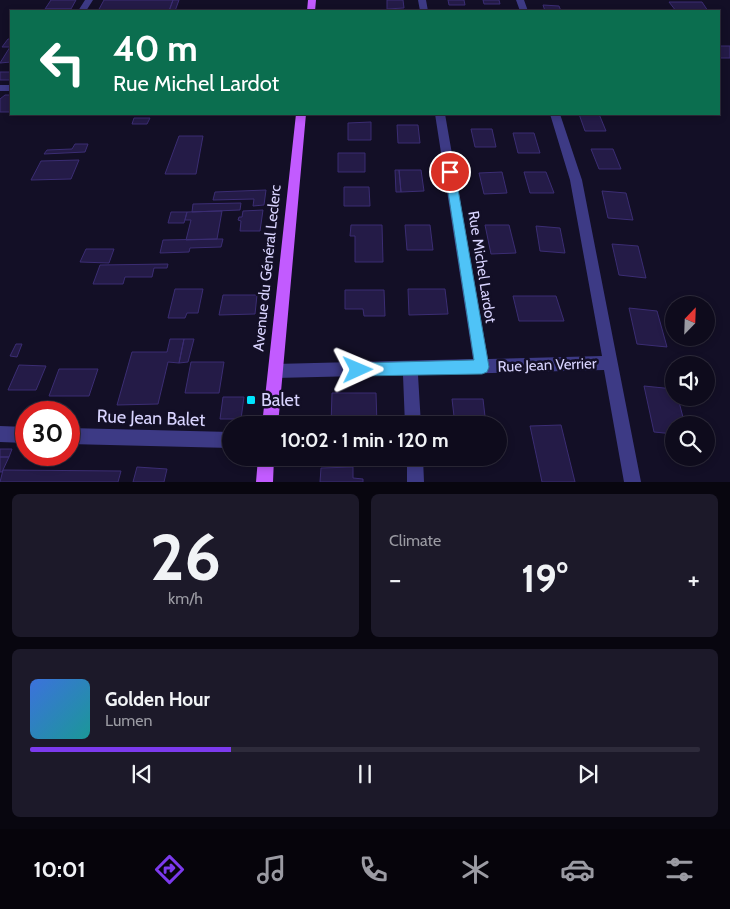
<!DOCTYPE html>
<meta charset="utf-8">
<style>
body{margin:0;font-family:Cabin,sans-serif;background:#1c1929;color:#f1f3f6;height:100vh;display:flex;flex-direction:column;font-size:19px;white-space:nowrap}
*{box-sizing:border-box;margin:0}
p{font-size:16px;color:#9b9ba3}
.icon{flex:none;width:28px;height:28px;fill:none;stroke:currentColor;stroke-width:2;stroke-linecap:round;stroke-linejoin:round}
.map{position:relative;height:482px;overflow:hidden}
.panel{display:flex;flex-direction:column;gap:12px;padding:12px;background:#08060f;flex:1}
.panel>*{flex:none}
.hud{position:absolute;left:10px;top:10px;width:710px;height:105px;border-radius:0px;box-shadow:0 2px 8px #0003,0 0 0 1px #2e2b3b;background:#0b6e4f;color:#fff;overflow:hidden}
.needle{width:32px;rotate:23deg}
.tools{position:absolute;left:665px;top:296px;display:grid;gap:10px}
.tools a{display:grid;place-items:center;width:50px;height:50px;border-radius:50%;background:#0e0b1c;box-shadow:0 2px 8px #0003,0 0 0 1px #2e2b3b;font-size:25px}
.speed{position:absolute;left:15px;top:401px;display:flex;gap:10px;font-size:25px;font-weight:700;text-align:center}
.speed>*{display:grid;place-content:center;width:65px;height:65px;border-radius:50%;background:#0e0b1c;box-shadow:0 2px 8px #0003,0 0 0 1px #2e2b3b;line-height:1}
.speed .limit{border:8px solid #d22;background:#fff;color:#111}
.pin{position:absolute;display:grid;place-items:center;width:42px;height:42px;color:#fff;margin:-21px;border:2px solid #fff;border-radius:50%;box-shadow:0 1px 5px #0007}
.me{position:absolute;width:55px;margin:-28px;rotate:89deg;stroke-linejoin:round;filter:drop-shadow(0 0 4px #0008)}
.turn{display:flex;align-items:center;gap:18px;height:105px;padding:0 20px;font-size:22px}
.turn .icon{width:65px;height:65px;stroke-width:2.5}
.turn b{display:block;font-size:35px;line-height:42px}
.big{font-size:38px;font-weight:700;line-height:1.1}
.panel .tile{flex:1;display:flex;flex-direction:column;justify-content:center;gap:8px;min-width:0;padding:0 18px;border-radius:8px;background:#1c1929}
.panel .dial{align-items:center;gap:0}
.dial b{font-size:65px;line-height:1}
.song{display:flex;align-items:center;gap:15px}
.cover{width:60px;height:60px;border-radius:8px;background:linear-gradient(135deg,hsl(220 70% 55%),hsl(180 70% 35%))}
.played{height:5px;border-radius:2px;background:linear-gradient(90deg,#7c3aed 30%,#2e2b3b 30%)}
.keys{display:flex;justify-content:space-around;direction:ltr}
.heat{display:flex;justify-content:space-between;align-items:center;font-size:28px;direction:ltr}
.panel .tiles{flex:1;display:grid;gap:12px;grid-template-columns:1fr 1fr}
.tile:last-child{grid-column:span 2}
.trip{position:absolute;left:222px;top:416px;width:285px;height:50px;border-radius:25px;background:#0e0b1c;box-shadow:0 2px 8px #0003,0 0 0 1px #2e2b3b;font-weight:700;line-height:50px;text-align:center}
.tab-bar{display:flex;height:80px;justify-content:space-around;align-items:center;background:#06040b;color:#9b9ba3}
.tab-bar .icon{width:35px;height:35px}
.tab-bar .on{color:#7c3aed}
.tab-bar b{font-size:22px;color:#f1f3f6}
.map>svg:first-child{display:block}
.building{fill:#241b47;stroke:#3b2d73}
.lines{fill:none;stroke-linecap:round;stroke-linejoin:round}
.minor{fill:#3d3a85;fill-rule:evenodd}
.major{fill:#c25bff;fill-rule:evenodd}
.route{fill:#4fc3f7;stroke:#337fa1}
.poi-dot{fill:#00e5ff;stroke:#130f26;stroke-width:2}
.labels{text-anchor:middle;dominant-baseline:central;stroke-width:5;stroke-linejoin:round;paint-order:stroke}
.street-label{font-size:15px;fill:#d9d4ff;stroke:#130f26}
.near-poi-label{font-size:18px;fill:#d9d4ff;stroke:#130f26;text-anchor:start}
.near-street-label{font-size:18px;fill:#d9d4ff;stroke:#130f26}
</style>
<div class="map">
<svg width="730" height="482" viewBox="0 0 730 482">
<rect width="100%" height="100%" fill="#130f26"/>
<path class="building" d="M51,0H76L71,9H45Z
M104,0H173L169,11H98Z
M173,0H179L175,11H169Z
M387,0H403L404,8L387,9Z
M448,0H464L465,5H449Z
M483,0H499L500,4H484Z
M669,2H702L708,11H676Z
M543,5L559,6L561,11H545Z
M46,9H71L69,11H45Z
M8,39H11V62L0,63L10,47H2Z
M719,46H730V58H719Z
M0,72H11V80H0Z
M5,95H11V112H0V99Z
M579,114H599L606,131H585Z
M134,118H150L147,124H132Z
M371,122V140H348V123Z
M397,125H418L420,143H398Z
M471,129H492L496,147H475Z
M513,133H534L540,153H518Z
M179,136H203L196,174H165Z
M75,144H88L85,152L44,154L47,150L72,149Z
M591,149H613L621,169H599Z
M338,153H365V172H338Z
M79,160L71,179L31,180L41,161Z
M395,170H399L401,192H396Z
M399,170H421L424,191L401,192Z
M502,172L507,193L484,194L479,173Z
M524,172H546L554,193H530Z
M344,187H369L370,206H344Z
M266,190L264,205L253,206L254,199L213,200L215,192Z
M602,191L626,193L633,220L608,218Z
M241,203L240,210L192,212L193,204Z
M263,210L260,231H240L241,221L238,220L239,217H242L243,211Z
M222,211L217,239L186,240L191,220H185L187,212Z
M171,212H187L184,223H168Z
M351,225H382L383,262H355V236H350Z
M405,225H430L433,250H407Z
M485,225H509L516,253L491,254Z
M536,226L560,228L565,253L540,251Z
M217,239H223L221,247L190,248L189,252L160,253L163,240Z
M612,244L638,246L646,278L619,275Z
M86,249H114L109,263L80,262Z
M168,264L167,268H154L152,277H125L123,284H93L100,265Z
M175,289H203L198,313H187L185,318H168Z
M408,289H445L448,314L409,315Z
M345,290H384L385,316H364L363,309H345Z
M223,295H257L255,314L219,315Z
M513,296H556L564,321H519Z
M629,308L657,311L667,347L637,344Z
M170,339H184L179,363L168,362L158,404L117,405L132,352H167Z
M184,339H194L188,362L179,363Z
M16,344H22L17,357L10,356Z
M191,362H224L219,393H185Z
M19,365L46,366L36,390H8Z
M59,369H98L89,396H49Z
M644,386L674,389V398H678L685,425H674V434L654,432Z
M332,393H376L377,425H331Z
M223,397H244L241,419H220Z
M452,399H483L486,425H455Z
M561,425L575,482H542L530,426Z
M0,449H12L9,457H0Z
M0,457H9L2,472H0Z
M137,467L167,469L164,482H133Z
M353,467V478L363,479V482H320L321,468Z
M3,470L121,471L118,482H0Z"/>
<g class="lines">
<path class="minor" d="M85,0H93L86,11H78Z
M418,0H426L428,11H420Z
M516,0H524L528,11H520Z
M0,85H11V91H0Z
M435,114H445L488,359L602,356L570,180L550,114H560L582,180L641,482H624L604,370L418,375L421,425H405L403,375L275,378L270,376L268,371L270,366L275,364L473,359Z
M0,426L26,427V443L0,442Z
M69,428L231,432V448L69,444Z
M407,458H423L424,482H407Z"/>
<path class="major" d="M308,0H316L315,11H307Z
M296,114H306L278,425H262Z
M258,458H274L273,482H256Z"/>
</g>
<path class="route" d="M450,168L455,172L489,367L487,372L482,374L358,376L353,374L351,370L353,365L358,363L474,360L445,172Z"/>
<rect class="poi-dot" x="246" y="395" width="10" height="10" rx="2.5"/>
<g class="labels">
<g class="street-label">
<text transform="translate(482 267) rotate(81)">Rue Michel Lardot</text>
<text transform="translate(267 268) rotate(-84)">Avenue du Général Leclerc</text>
<text transform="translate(547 365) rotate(-2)">Rue Jean Verrier</text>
</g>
<g class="near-poi-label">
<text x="261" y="400">Balet</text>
</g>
<g class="near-street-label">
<text transform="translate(151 418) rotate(2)">Rue Jean Balet</text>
</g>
</g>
</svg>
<div class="tools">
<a><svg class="needle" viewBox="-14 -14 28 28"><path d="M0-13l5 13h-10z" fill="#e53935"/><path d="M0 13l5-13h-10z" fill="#9b9ba3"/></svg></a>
<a><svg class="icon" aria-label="sound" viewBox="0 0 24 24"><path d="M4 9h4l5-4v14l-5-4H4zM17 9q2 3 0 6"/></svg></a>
<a><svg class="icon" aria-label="search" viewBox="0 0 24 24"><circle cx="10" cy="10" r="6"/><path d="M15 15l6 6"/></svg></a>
</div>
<div class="speed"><div class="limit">30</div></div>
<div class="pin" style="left:450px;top:172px;background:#d93025"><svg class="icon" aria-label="arrive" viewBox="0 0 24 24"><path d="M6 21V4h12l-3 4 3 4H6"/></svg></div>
<svg class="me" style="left:358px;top:370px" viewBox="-20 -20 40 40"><path d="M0-17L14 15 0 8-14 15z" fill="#4fc3f7" stroke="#fff" stroke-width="4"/></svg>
<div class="trip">10:02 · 1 min · 120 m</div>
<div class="hud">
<div class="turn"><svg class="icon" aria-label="left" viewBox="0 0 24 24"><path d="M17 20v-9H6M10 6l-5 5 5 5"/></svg><div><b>40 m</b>Rue Michel Lardot</div></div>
</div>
</div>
<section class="panel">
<div class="tiles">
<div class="tile dial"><b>26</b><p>km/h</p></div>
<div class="tile"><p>Climate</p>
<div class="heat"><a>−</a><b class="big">19°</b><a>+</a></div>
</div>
<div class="tile">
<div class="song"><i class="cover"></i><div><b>Golden Hour</b><p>Lumen</p></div></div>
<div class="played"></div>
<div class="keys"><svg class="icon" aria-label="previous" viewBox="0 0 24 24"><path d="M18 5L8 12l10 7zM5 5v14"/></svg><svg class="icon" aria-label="pause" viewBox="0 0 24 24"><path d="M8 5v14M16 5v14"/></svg><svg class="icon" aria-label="next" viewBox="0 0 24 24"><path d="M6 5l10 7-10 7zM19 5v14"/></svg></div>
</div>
</div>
</section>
<nav class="tab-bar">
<b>10:01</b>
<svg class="icon on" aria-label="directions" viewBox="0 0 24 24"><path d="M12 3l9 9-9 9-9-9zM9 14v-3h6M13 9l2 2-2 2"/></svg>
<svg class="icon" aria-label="music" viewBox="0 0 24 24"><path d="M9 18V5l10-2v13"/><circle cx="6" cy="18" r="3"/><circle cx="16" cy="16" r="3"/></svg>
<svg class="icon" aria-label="phone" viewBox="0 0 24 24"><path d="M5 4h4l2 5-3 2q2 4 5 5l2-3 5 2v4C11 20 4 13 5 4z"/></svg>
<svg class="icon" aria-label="climate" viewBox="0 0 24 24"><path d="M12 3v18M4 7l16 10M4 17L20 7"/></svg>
<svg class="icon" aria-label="car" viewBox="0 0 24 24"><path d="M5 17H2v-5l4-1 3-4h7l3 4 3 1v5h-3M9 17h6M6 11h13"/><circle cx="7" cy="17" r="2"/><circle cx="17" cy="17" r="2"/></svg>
<svg class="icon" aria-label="filters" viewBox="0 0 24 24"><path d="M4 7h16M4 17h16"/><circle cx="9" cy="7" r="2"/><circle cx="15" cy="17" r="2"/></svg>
</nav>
